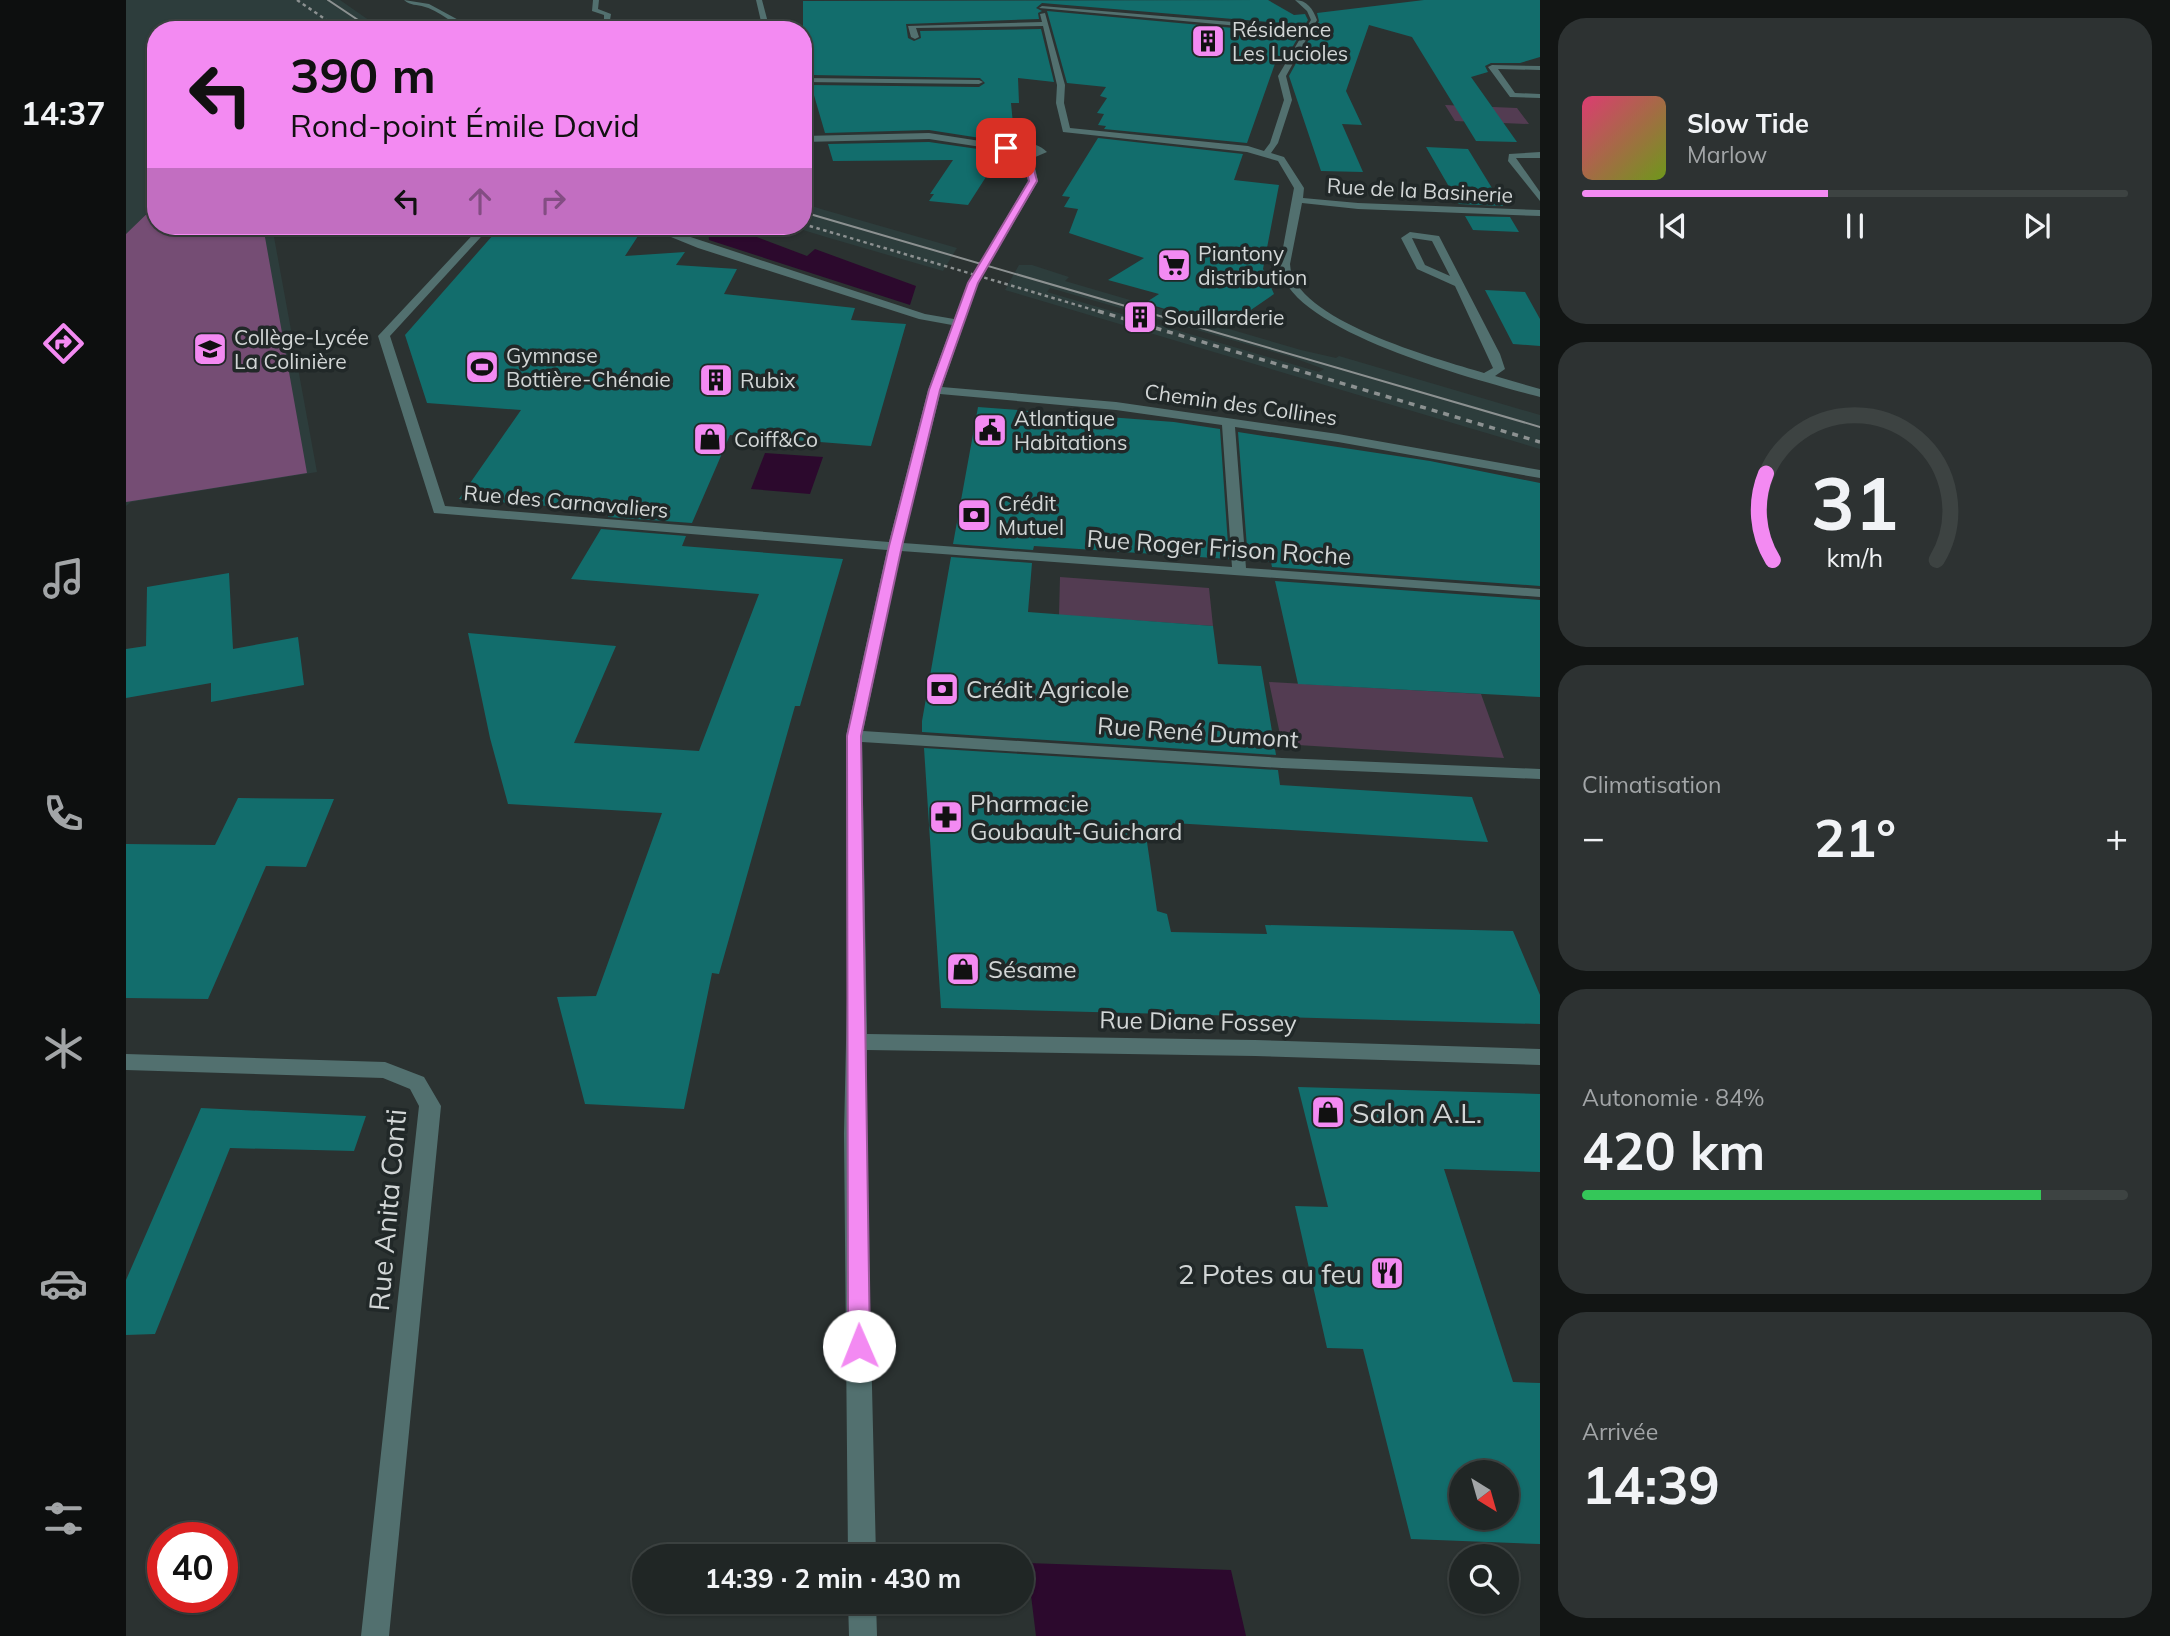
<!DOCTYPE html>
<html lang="fr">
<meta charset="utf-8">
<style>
body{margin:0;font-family:Mulish,sans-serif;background:#2d3232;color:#f1f3f6;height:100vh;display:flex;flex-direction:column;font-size:26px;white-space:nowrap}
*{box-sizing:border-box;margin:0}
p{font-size:23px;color:#a2a5a7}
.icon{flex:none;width:38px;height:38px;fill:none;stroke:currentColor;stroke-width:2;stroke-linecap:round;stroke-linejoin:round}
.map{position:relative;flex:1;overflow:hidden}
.sheet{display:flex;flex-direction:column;gap:18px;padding:18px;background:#121514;width:630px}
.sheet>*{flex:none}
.hud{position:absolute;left:21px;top:21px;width:665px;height:214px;border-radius:28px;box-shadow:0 2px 5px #0004,0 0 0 2px #3d4342;background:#f38af2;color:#111;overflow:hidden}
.needle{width:46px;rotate:143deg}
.buttons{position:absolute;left:1323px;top:1460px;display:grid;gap:14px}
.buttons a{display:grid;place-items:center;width:70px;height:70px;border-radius:50%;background:#202625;box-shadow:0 2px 5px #0004,0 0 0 2px #3d4342;font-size:35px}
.speed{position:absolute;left:21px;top:1522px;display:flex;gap:14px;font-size:35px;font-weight:700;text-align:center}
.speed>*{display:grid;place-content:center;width:91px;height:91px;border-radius:50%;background:#202625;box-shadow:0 2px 5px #0004,0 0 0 2px #3d4342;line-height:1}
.speed .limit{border:10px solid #d22;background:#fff;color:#111}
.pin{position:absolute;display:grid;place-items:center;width:60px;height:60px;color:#fff;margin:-30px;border-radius:14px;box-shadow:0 4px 10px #0006}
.me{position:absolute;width:77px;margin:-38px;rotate:359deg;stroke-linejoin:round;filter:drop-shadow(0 0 5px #0008)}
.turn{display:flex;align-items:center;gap:24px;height:147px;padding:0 28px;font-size:32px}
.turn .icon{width:91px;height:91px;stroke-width:2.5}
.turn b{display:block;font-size:49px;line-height:60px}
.lanes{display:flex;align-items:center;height:66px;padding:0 28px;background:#0003;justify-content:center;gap:35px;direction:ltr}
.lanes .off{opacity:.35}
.big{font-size:52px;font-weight:700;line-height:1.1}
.sheet .tile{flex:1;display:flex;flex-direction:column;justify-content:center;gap:10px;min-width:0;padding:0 24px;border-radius:28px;background:#2d3232}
.sheet .dial{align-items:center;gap:0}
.dial svg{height:182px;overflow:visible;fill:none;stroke:#3d4342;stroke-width:7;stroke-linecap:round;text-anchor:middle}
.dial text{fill:#f1f3f6;stroke:none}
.song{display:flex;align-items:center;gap:21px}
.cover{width:84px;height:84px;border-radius:10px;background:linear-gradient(135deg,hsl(340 70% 55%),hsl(80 70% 35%))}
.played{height:7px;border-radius:4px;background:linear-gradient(90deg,#f38af2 45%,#3d4342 45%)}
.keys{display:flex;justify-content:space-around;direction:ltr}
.heat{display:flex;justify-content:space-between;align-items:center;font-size:38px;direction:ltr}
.charge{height:10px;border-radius:5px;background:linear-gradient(90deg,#34c759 84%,#3d4342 0)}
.trip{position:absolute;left:506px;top:1544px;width:402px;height:70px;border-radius:35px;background:#202625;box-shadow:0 2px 5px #0004,0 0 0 2px #3d4342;font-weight:700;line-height:70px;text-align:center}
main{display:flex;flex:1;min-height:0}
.tab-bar{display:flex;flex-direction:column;width:126px;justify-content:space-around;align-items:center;background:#0d0f0f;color:#a2a5a7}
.tab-bar .icon{width:49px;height:49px}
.tab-bar .active{color:#f38af2}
.tab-bar b{font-size:32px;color:#f1f3f6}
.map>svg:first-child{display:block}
.built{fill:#2d3d3c;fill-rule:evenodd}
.green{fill:#533c52}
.forest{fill:#754d74}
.water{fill:#2c092d}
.building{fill:#126d6c;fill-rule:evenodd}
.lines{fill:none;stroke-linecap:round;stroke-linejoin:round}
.minor{fill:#52706f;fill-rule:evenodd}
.tram{stroke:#8c9191;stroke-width:2}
.rail-far1{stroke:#8c9191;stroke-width:2.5;stroke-dasharray:3.5 3.5;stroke-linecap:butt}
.rail{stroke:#8c9191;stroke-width:3.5;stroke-dasharray:6 6;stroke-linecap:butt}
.route{fill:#f38af2;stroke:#9e5a9d;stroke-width:2}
.labels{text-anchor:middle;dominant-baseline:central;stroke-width:7;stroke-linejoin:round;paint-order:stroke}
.far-poi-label{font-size:21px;fill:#d2d6d6;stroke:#212828;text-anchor:start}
.far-street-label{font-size:21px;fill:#d2d6d6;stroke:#212828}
.street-label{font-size:24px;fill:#d2d6d6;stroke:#212828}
.poi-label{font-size:24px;fill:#d2d6d6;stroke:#212828;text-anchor:start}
.near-poi-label{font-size:28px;fill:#d2d6d6;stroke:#212828;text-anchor:start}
.near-street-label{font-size:28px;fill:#d2d6d6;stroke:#212828}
</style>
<main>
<nav class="tab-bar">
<b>14:37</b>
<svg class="icon active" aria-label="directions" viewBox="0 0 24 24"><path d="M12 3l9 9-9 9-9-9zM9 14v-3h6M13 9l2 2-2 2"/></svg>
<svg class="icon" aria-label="music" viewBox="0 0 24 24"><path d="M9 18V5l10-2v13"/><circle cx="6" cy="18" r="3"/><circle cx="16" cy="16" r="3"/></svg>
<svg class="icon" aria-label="phone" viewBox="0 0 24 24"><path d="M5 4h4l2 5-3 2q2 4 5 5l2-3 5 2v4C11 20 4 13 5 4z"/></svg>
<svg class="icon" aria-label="climate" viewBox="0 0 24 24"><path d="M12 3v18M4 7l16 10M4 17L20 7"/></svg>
<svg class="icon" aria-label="car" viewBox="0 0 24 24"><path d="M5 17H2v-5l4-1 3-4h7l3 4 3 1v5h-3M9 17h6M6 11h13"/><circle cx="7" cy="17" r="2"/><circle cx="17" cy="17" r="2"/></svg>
<svg class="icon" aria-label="filters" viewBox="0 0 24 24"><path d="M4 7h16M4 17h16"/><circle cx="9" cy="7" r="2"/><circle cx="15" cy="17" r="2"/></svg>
</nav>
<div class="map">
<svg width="1414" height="1636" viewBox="0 0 1414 1636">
<rect width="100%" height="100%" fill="#2b3231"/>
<path class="built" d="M0,0H214L257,30H30V226H146L191,472L5,502L0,506Z
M677,203L695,209L831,248L817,271L700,237L664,226H677Z
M893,265H906L943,277L939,281L1175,350L1210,358L1213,356L1414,415V449L879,290ZM924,288L1165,357L1198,369L1193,372L921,292Z"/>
<path class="green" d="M1319,105L1391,108L1403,124L1329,121Z
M934,577L1083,588L1087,626L933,615Z
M1143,682L1355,694L1378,758L1156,744Z"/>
<path class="forest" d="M30,205V226H137L181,473L0,502V234Z"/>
<path class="water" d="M582,226H602L681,256L689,249L790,286L784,305L583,240Z
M639,453L697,457L684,494L625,489Z
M901,1563L1105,1570L1120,1636H910Z"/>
<path class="building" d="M1142,0L1168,15L1179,14L1182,20L1179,25L916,3L910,8L916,11L912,13L913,19L780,24L782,38L788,41L795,38L794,31L915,29L928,82L892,78L893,103H885L887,124L875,128L880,142L803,130L699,133L685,85L853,87L859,83L854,78L686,75L687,70H677V1Z
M1298,0H1414V57L1394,63H1365L1359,66L1362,72L1345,77L1391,142L1350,141L1286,37L1243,25L1220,91L1236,125L1216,124L1237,172L1195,171L1163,76L1193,21L1191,13Z
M921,11L1174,34L1156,65L1152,55L1121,143L978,129L980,126L972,125L978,114L971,113L981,98L974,96L980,87L941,83Z
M972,138L1117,154L1108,180L1153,185L1137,269L1148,294L1100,327L1019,303L1033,294L982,280L1018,258L943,233L952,209L938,207L944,197L936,196Z
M803,142L873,152L874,155L842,205L803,201L808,194H804L827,160L707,161L702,144Z
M1300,147L1342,149L1377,206L1333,204Z
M1339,216L1384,217L1393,232L1347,230Z
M375,226H481L479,229H491L489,232L512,236L499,256L559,252L550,265L611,269L598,294L729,308L725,320L780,324L745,446L604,435L566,523L482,517L485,511L333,499L395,410L301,403L279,335Z
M1359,290L1399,292L1414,319V346L1387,344Z
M852,407L1048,422L1094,429L1103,559L908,546L907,550L827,544Z
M1112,432L1304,461L1414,483V586L1146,567L1145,562L1122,560Z
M475,529L560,536L556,546L717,559L674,706H669L593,974L586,973L558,1109L459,1104L431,997L470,996L536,813L382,804L364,738L342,633L490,646L448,743L573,751L633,594L445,579Z
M825,557L906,563L902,612L1087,626L1092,664L1135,666L1150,755L796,732V721Z
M103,573L107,649L172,637L178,685L85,702V683L0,698V649L20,646L21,587Z
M1149,581L1414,600V697L1172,684Z
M798,748L1152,770L1154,785L1346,797L1362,842L1047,823L1035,842H1021L1031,911L1041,914L1045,932L1141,934L1139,925L1387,931L1414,995V1024L815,1008Z
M112,798L208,799L180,867L140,866L82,999L0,998V844L89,845Z
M1172,1087L1414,1094V1172L1318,1169L1387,1382L1414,1383V1544L1285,1539L1237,1349L1201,1348L1169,1206L1202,1207ZM1335,1472H1381V1517H1335Z
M75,1108L240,1116L228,1151L104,1148L29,1334L0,1335V1280Z"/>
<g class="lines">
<path class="minor" d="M278,0L303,4L351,30C331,30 317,12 299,7C290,4 285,6 278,0Z
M467,0H473L472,9L485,14L483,26L467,30L478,24V15L466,11Z
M630,0H636L644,30H637Z
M1169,0C1181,0 1187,9 1191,20L1160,76L1166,100L1152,143L1145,153L1158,157L1178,188L1177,198L1232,203L1414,210V216L1232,209L1176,203L1164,264C1166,320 1312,359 1358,373L1367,368L1329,286L1291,269L1275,238L1284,232L1313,236L1374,354L1379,369L1369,376L1414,389V397C1359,382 1156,331 1154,264L1168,188L1152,161L1121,152L937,132L930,103L931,85L917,26L790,28L793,37L789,39L785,37L782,26L916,22L914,14L919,13L939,85L938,103L944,128L1122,146L1138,151L1144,143L1158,100L1152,76L1178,32L913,8L916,6L1180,28L1185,20L1181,11ZM1286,238L1306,241L1324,276L1299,265Z
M1366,65L1414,66V70L1372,69L1389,93L1414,94V98L1384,97L1362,67Z
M677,78L853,80L857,82L853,84L677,82Z
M803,133L880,145C896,141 909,141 921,152L907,158L912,181L852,283L816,387L990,402L1212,434L1414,470V478L1212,442L1109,427L1120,568L1414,589V597L775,551L737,731L1156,758L1414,769V779L1156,768L736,742L741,1034L1129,1040L1414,1049V1065L1129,1056L741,1050L740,1134L750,1556H722L718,1134L721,997L720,736L761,550L308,513L252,336L355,226H365L264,336L319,506L763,542L802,390L826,325L793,319L572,248L518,226H531L799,314L828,319L842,283L902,181L898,159L876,154L875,150L803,139L677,142V136ZM892,148L910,151L902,154L884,150ZM814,394L990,410L1096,425L1106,567L777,543Z
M1414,152V158H1390L1414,192V201L1382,161L1383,154Z
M0,1054L259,1062L298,1077L315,1106L263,1636H235L293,1106L284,1089L257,1078L0,1070Z
M722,1601H750L751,1636H723Z"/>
<path class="tram" d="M202,0L247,30
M677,212L1414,427"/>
<path class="rail-far1" d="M171,0L215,30
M677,224L978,313"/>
<path class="rail" d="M972,311L1414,442"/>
</g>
<path class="route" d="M877,146H883L887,153L904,155L911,181L852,283L814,390L776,546L735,736L744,1346L741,1353L733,1356L725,1353L722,1346L721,736L763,546L803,390L842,283L903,181L898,159L876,154Z"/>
<defs>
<g id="building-square" transform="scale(1.75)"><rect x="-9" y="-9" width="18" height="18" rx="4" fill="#f38af2" stroke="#212828"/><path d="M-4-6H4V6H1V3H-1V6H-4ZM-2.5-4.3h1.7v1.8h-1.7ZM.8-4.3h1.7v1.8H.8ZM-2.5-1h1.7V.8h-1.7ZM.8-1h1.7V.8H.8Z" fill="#111"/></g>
<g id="supermarket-square" transform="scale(1.75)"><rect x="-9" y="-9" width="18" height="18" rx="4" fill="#f38af2" stroke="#212828"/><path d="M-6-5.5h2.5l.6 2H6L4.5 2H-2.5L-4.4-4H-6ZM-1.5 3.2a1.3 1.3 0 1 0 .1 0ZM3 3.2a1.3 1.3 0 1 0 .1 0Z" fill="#111"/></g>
<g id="school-square" transform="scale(1.75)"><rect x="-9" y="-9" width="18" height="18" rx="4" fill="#f38af2" stroke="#212828"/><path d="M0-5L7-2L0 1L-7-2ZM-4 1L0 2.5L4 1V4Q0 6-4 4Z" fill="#111"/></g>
<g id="stadium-square" transform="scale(1.75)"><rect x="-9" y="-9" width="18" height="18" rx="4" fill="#f38af2" stroke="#212828"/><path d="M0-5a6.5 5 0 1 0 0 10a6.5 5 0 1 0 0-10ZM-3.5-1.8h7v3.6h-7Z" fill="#111"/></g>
<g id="civic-square" transform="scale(1.75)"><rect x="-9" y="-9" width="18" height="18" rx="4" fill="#f38af2" stroke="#212828"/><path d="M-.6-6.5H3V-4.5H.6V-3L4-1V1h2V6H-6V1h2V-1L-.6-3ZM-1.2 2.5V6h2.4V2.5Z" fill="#111"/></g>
<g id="shop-square" transform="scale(1.75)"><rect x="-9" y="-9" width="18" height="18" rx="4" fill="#f38af2" stroke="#212828"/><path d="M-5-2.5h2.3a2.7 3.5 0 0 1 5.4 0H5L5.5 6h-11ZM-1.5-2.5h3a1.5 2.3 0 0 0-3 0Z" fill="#111"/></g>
<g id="bank-square" transform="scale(1.75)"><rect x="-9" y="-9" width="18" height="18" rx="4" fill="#f38af2" stroke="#212828"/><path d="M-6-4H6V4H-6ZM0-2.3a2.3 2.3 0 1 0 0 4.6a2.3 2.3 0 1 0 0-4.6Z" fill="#111"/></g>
<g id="pharmacy-square" transform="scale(1.75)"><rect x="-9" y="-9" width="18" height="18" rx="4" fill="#f38af2" stroke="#212828"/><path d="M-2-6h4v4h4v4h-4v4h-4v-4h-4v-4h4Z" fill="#111"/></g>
<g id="restaurant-square" transform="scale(1.75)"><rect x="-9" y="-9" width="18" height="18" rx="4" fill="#f38af2" stroke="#212828"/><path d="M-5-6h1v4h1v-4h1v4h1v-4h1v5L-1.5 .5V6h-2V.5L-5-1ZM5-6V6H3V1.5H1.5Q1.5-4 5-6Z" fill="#111"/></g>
</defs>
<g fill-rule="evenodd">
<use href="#building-square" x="1082" y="41"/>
<use href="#supermarket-square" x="1048" y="265"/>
<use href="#building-square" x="1014" y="317"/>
<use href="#school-square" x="84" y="349"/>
<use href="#stadium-square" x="356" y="367"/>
<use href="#building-square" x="590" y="380"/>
<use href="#civic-square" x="864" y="430"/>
<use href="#shop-square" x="584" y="439"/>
<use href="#bank-square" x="848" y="515"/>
<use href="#bank-square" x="816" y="689"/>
<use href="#pharmacy-square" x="820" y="817"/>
<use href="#shop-square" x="837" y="969"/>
<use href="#shop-square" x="1202" y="1112"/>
<use href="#restaurant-square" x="1261" y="1273"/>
</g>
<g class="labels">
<g class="far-poi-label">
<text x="1106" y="29">Résidence<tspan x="1106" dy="24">Les Lucioles</tspan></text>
<text x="1072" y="253">Piantony<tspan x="1072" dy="24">distribution</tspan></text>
<text x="1038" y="317">Souillarderie</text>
<text x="108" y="337">Collège-Lycée<tspan x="108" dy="24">La Colinière</tspan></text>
<text x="380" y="355">Gymnase<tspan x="380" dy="24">Bottière-Chénaie</tspan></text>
<text x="614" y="380">Rubix</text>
<text x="888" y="418">Atlantique<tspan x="888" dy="24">Habitations</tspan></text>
<text x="608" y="439">Coiff&amp;Co</text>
<text x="872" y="503">Crédit<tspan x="872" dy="24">Mutuel</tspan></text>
</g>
<g class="far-street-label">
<text transform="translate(1294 190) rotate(3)">Rue de la Basinerie</text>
<text transform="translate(1115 404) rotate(8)">Chemin des Collines</text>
<text transform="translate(440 501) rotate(5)">Rue des Carnavaliers</text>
</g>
<g class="street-label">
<text transform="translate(1093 547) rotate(4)">Rue Roger Frison Roche</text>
<text transform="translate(1072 732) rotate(4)">Rue René Dumont</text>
<text transform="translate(1072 1021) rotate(1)">Rue Diane Fossey</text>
</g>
<g class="poi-label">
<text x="840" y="689">Crédit Agricole</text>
<text x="844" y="803">Pharmacie<tspan x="844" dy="28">Goubault-Guichard</tspan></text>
<text x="862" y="969">Sésame</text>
</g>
<g class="near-poi-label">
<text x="1226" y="1112">Salon A.L.</text>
<text x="1236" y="1273" text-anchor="end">2 Potes au feu</text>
</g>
<g class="near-street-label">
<text transform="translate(261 1210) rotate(-85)">Rue Anita Conti</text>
</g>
</g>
</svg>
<div class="buttons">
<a><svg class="needle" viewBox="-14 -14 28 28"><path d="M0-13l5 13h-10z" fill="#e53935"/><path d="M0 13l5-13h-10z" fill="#a2a5a7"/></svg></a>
<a><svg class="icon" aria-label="search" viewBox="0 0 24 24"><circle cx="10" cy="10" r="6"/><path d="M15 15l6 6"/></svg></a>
</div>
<div class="speed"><div class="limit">40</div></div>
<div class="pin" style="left:880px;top:148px;background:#d93025"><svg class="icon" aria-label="arrive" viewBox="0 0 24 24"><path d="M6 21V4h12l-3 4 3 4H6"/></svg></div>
<svg class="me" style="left:733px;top:1346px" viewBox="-20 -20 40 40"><circle r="19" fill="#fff"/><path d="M0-13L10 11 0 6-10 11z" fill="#f38af2"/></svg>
<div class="trip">14:39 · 2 min · 430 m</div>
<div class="hud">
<div class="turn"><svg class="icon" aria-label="left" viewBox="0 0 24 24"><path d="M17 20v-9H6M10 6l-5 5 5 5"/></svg><div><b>390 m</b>Rond-point Émile David</div></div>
<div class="lanes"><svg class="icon" aria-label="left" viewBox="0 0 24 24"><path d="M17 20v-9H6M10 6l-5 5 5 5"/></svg><svg class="icon off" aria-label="ahead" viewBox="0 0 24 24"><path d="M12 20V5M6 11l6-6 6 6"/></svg><svg class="icon off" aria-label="right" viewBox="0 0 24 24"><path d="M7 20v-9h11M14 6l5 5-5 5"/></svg></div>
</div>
</div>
<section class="sheet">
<div class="tile">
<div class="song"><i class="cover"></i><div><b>Slow Tide</b><p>Marlow</p></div></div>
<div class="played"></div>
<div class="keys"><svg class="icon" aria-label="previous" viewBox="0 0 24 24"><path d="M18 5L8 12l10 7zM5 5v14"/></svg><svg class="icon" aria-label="pause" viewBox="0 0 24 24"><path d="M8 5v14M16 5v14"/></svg><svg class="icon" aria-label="next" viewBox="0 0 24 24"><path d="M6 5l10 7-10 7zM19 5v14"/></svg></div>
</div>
<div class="tile dial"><svg viewBox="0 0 100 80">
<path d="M14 69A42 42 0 1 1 86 69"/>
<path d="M14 69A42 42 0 0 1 11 31" stroke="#f38af2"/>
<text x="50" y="56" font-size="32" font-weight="700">31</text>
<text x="50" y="72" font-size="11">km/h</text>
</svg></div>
<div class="tile"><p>Climatisation</p>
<div class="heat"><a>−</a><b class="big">21°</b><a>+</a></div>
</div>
<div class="tile"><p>Autonomie · 84%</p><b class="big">420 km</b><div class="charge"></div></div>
<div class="tile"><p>Arrivée</p><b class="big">14:39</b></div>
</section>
</main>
